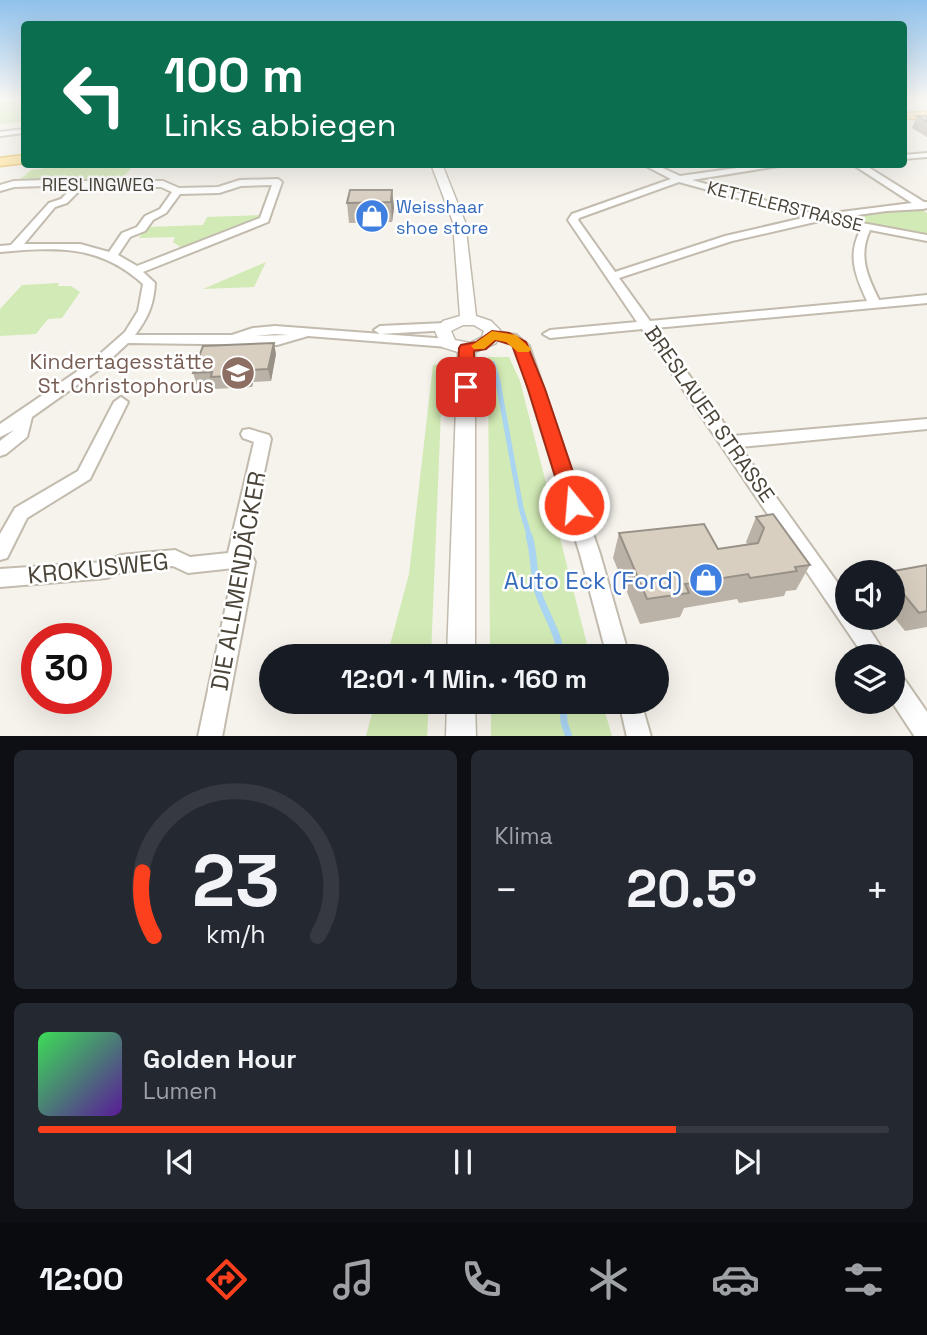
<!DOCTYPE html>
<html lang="de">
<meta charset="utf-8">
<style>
body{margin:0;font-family:"Space Grotesk",sans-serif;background:#242831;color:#f1f3f6;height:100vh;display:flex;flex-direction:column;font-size:26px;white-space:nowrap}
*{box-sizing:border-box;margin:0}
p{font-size:23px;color:#9ea1a6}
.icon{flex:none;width:38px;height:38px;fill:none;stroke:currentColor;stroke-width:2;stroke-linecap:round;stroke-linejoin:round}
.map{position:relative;height:736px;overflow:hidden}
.drawer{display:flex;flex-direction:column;gap:14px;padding:14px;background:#0d0f14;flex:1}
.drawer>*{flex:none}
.banner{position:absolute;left:21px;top:21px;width:886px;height:147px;border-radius:7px;box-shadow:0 7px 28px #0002;background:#0b6e4f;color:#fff;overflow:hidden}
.tools{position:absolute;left:835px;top:560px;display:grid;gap:14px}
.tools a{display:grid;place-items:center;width:70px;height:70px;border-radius:50%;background:#171b24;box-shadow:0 7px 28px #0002;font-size:35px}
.speed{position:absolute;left:21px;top:623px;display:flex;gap:14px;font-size:35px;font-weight:700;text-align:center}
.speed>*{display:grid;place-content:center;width:91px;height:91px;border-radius:50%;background:#171b24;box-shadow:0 7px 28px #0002;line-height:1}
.speed .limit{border:10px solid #d22;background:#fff;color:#111}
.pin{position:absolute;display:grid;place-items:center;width:60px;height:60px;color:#fff;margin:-30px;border-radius:14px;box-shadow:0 4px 10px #0006}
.me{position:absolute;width:77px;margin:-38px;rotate:343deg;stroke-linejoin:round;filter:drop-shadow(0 0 5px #0008)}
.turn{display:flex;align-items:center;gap:24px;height:147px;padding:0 28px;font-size:32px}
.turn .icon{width:91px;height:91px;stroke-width:2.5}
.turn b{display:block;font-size:49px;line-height:60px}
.big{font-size:52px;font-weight:800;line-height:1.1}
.drawer .tile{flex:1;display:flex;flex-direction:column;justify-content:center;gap:10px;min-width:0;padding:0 24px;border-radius:10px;background:#242831}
.drawer .dial{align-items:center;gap:0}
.dial svg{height:182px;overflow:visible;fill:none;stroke:#363941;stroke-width:7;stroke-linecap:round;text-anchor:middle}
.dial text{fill:#f1f3f6;stroke:none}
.song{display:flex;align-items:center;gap:21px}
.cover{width:84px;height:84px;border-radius:10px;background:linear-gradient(135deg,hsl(130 70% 55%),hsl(270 70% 35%))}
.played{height:7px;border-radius:4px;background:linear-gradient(90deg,#fc3f1d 75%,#363941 75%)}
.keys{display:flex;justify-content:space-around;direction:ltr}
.heat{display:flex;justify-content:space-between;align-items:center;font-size:38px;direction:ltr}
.drawer .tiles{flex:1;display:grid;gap:14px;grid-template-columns:1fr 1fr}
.tile:last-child{grid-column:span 2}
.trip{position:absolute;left:259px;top:644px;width:410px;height:70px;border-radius:35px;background:#171b24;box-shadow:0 7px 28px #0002;font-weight:800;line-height:70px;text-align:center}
.menu{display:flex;height:112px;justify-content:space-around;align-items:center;background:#090b0e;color:#9ea1a6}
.menu .icon{width:49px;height:49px}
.menu .current{color:#fc3f1d}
.menu b{font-size:32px;color:#f1f3f6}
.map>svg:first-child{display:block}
.green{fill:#d2eab5}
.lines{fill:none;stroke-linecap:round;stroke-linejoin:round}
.stream-far2{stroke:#a9d4f2;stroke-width:4.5}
.stream-far1{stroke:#a9d4f2;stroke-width:5}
.stream{stroke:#a9d4f2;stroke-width:7}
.minor-casing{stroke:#c2bbae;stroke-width:4}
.tertiary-casing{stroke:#c2bbae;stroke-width:3}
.primary-casing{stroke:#e6c16a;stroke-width:3}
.minor{fill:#fff;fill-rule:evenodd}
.tertiary{fill:#fff;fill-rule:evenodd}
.primary{fill:#ffe39c;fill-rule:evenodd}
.wall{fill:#bab2a6}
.shaded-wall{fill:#979187}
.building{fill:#d8cfc1;stroke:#979187;stroke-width:2}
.route{fill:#fc3f1d;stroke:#a42913;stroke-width:2}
.slow{fill:#f59e0b}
.labels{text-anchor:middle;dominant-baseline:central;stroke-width:5;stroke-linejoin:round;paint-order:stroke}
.far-street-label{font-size:18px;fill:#4b4439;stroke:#fff}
.far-shop-label{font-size:18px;fill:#366cbe;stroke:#fff;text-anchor:start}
.education-label{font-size:21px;fill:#785e54;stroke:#fff;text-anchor:end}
.street-label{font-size:21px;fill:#4b4439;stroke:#fff}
.near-street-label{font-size:24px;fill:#4b4439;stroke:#fff}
.near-shop-label{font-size:24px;fill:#366cbe;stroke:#fff;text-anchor:end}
</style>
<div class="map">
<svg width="927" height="737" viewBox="0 0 927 737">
<rect width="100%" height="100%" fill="#f6f3ec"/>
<path class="green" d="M0,99H24V122L0,124Z
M76,164L134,165L120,181L17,182L31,170Z
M920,209L927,213V235L857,221L851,217Z
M262,215L260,220L185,250L173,242L175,237L139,238L147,227L203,225L207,217Z
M266,262L254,287L203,289Z
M59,283L58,286H71L80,292L62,318L48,319L36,334L0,336V309L22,285Z
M488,357H509L520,381L590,656H490Z
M443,363L431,656H387L409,574L433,365Z
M375,702H429L427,736H366Z
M491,702H602L612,736H491Z"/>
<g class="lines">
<path class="stream-far2" d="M493,363L499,384"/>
<path class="stream-far1" d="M498,382L521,508L530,538"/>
<path class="stream" d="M529,536C535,555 533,576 538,592C545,614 559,633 561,656
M563,702L564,722L569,737"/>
<g class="minor-casing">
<path id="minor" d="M24,129V133L0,136V132Z
M927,153V157L903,159V155Z
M642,164H654L680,176L765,164H791L692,180L817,215L912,203L852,164H863L924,202H927V208L923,209L887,211L835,218L927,235V241L870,230C858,256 867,276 879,300L927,295V303L655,328L733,436L927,419V429L740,447L847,596V618H862L887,656H864L642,329L550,338L543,334L550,330L637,322L568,220L572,214L671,179ZM679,182L807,217L725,236L615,272L578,220L579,218ZM828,219V222L861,229C847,255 855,275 867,301L650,321L619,278L732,241Z
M77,179L83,181H163L179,188L218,187L240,180L278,179L282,182L268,222L143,272L155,283C154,304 148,318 135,335H232L253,328L275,326L448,339L455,343L448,347L308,336L277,345L128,343L101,368L32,417L27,437L6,454L0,456V441L14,430L0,437V424L91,362L125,332L138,311L143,284C99,244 56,247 0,252V246L11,245L49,203L61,199L75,185L14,187L0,191V185L14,181ZM272,185L260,218L137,266L118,255L130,237L145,231L153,220L166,213L180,194L219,193L241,186ZM83,187H161L172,192L160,209L145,216L137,227L122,233L109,252L80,244H24L55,207L67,203ZM275,334L289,335L254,336H255Z
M445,323L450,324L451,327L450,330L380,334L374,330L380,326Z
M492,331L516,335L529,346L600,554L629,656H607L580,554L516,348L507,341L487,338L485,335Z
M121,397L128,402L90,479L27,518L7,558L0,560V534L15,508L78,471L114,402Z
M249,429L269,435L271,439L247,554L252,556L255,562L222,737H198L234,568L188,573L173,566L124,571L107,578L0,587V569L105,562L121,555L175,550L190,557L228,553L254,442L243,438L241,434L243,430Z
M892,670L900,673L927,712V737H915L892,702Z
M619,702H641L651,737H627Z"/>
</g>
<g class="tertiary-casing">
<path id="tertiary" d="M431,164H442L465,222L476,316L491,321L500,330L496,343L475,352V656H447L458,352L442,347L435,331L443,321L460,316L453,222ZM463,325H474L484,331L482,337L470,343L455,340L451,331Z
M447,702H475L476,737H446Z"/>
</g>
<g class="primary-casing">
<path id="primary" d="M927,112V118L903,119V113Z
M24,155V163L0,166V158Z"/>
</g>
<use href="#minor" class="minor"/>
<use href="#tertiary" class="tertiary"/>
<use href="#primary" class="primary"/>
</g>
<path class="wall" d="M917,116H927V137L912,128Z
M392,190L394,208L392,222L349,223L347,203Z
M276,354L271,381L253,382L252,387L214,389L213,384L197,385L193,373Z
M756,517L810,565L796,590L786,591L784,596L739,603L737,599L684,608L680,617L640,624L613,558L619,533L718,549L748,545L746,542Z
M927,565V627L905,631L892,615V572Z"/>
<path class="shaded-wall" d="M392,190L394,208L392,222L391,202Z
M274,343L276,354L271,381L268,369Z
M250,370L253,382L252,387L249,375Z"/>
<path class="building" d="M917,116H927V122Z
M350,190H392L391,202L347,203Z
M274,343L268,369L250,370L249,375L211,377L212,372L193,373L203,346Z
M773,514L810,565L795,567L797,571L750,578L748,574L685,584L689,593L647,599L619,533L704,524L718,549L758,543L764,528L756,517Z
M927,565V611L919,613L892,580V572H888Z"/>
<linearGradient id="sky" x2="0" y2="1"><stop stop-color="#8fc1ec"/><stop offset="0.49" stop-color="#fbfaf6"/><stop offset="1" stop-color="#fbfaf6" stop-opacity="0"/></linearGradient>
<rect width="927" height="203" fill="url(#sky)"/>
<path class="route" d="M492,331L509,333L526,342L545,389L584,505L581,510L574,513L567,510L564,505L528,389L512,345L496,340L486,349L474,351V387L466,392L457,387L459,348L461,345L476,342Z"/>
<path class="slow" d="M492,331L516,335L531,349L529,352H518L506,342L495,340L484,349H474L471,346Z"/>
<defs>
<g id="shop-disc" transform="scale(1.75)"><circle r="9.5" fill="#3f7fe0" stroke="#fff"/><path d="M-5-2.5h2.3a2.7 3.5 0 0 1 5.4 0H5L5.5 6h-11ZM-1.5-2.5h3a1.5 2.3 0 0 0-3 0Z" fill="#fff"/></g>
<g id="school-disc" transform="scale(1.75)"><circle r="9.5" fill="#8d6e63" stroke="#fff"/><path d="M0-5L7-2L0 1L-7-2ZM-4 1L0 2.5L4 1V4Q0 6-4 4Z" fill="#fff"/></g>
</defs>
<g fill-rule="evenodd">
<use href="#shop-disc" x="372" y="216"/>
<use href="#school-disc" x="238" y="373"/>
<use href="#shop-disc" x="706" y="580"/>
</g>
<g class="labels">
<g class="far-street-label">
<text x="98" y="184">RIESLINGWEG</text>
<text transform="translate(785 206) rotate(14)">KETTELERSTRASSE</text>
</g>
<g class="far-shop-label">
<text x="396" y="206">Weisshaar<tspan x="396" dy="21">shoe store</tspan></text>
</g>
<g class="education-label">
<text x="214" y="361">Kindertagesstätte<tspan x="214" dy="24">St. Christophorus</tspan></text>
</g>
<g class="street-label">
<text transform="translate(710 414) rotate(55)">BRESLAUER STRASSE</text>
</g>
<g class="near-street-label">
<text transform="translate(98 568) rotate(-6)">KROKUSWEG</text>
<text transform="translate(238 581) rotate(-80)">DIE ALLMENDÄCKER</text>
</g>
<g class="near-shop-label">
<text x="682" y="580">Auto Eck (Ford)</text>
</g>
</g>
</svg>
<div class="tools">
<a><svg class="icon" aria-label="sound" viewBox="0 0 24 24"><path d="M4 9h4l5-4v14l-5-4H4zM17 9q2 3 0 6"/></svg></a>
<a><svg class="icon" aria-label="layers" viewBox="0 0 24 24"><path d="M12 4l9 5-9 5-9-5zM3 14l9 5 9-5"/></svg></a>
</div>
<div class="speed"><div class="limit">30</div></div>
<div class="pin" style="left:466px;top:387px;background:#d93025"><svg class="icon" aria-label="arrive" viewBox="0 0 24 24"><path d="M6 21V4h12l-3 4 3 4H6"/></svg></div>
<svg class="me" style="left:574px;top:505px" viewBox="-20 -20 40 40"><circle r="17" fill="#fc3f1d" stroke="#fff" stroke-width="3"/><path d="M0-11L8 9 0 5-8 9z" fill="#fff"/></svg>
<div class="trip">12:01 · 1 Min. · 160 m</div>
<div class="banner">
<div class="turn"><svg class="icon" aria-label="left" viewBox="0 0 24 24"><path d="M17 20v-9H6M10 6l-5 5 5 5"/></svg><div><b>100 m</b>Links abbiegen</div></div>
</div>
</div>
<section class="drawer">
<div class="tiles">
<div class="tile dial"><svg viewBox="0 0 100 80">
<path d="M14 69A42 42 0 1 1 86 69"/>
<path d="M14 69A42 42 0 0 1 9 41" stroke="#fc3f1d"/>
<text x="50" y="56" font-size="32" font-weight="700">23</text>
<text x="50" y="72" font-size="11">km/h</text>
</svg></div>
<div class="tile"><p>Klima</p>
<div class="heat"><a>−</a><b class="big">20.5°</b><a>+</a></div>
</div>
<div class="tile">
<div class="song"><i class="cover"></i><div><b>Golden Hour</b><p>Lumen</p></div></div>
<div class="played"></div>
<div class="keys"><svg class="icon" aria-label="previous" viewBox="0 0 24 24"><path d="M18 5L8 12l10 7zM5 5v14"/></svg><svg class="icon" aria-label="pause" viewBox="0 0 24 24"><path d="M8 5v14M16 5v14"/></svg><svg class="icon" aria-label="next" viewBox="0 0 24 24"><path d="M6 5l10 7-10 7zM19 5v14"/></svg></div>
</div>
</div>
</section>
<nav class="menu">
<b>12:00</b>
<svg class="icon current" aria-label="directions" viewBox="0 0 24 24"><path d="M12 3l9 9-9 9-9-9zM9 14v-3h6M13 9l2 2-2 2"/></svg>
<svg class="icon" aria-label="music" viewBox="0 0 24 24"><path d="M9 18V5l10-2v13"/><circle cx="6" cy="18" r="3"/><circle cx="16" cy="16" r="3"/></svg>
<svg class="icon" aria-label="phone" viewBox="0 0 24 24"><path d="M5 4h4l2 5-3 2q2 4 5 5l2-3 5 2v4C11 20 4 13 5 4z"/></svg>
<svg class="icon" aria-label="climate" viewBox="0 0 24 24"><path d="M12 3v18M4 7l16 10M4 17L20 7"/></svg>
<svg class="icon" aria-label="car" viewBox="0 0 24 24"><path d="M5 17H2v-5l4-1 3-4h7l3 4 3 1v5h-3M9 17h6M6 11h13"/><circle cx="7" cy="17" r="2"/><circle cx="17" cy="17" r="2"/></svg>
<svg class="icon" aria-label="filters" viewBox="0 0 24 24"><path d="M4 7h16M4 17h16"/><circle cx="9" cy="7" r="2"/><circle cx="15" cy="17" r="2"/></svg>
</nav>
